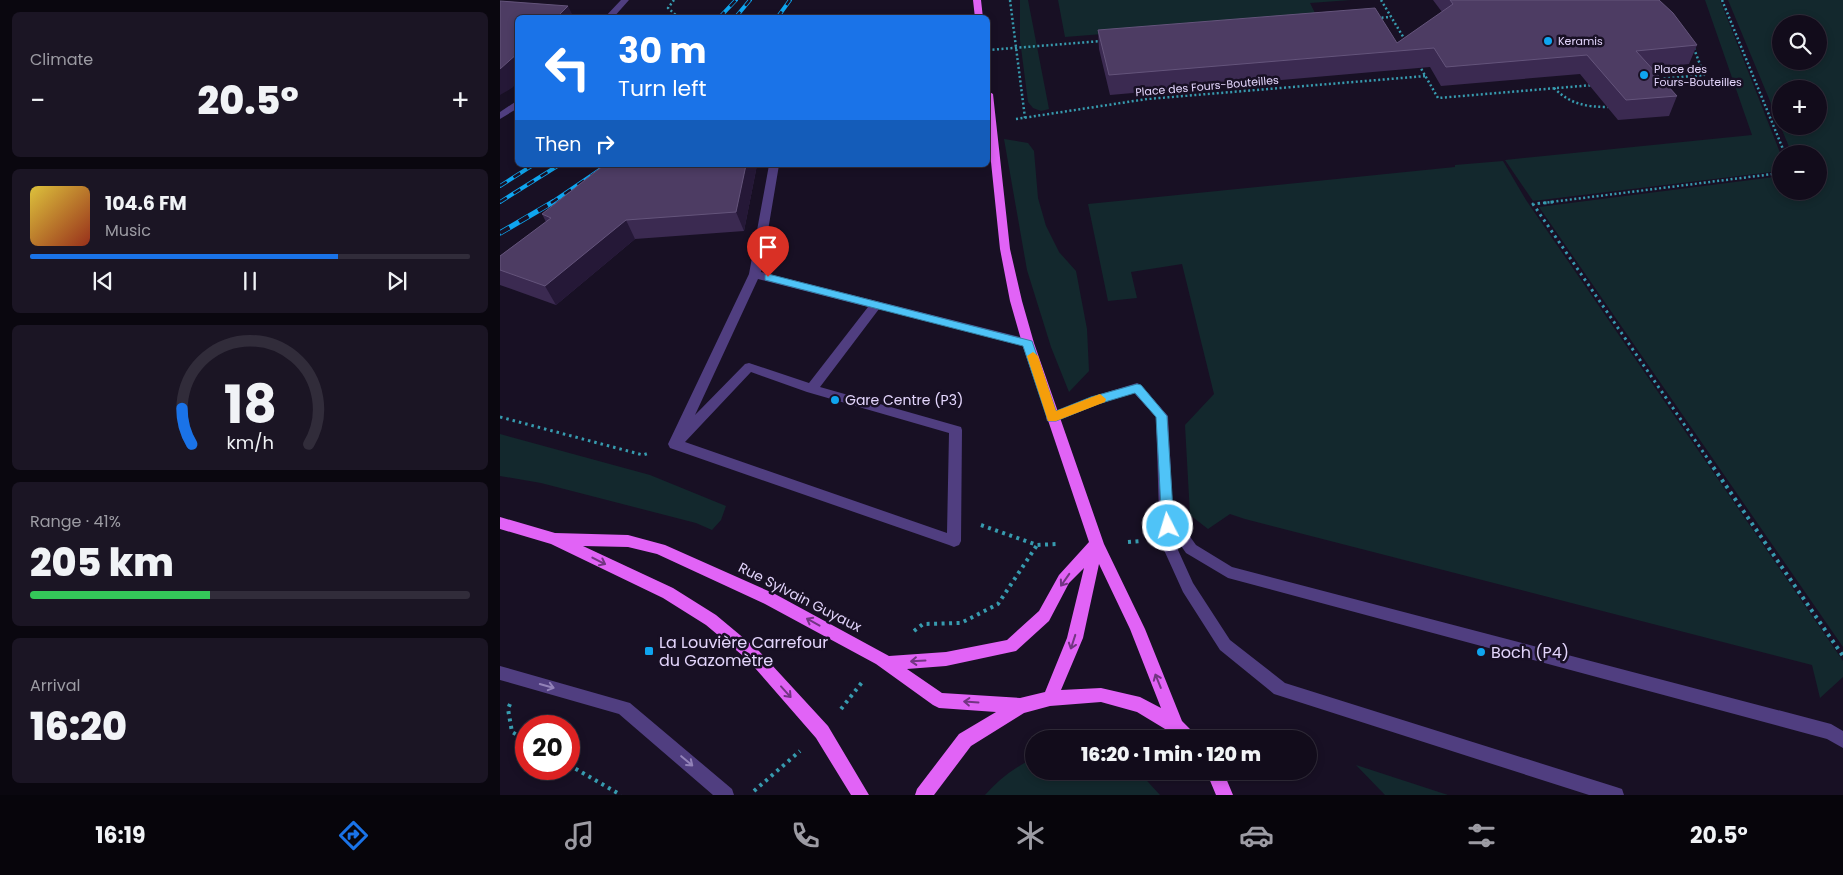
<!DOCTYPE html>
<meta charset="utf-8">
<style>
body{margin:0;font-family:Poppins,sans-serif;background:#1b1524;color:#f1f3f6;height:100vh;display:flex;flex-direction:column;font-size:19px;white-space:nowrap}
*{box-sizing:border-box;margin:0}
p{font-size:16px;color:#9c9ba3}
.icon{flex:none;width:28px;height:28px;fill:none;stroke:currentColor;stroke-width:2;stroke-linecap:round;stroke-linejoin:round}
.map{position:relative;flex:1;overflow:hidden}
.sheet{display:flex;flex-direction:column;gap:12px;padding:12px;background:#0a070f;width:500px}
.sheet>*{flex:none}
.guide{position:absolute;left:15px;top:15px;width:475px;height:152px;border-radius:8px;box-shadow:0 2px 8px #0003,0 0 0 1px #312c3a;background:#1a73e8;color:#fff;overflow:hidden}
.fabs{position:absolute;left:1272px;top:15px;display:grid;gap:10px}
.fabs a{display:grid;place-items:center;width:55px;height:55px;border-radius:50%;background:#120c1b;box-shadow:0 2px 8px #0003,0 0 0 1px #312c3a;font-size:25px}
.speed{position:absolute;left:15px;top:715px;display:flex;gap:10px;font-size:25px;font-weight:700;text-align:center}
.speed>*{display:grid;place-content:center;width:65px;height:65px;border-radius:50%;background:#120c1b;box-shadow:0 2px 8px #0003,0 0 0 1px #312c3a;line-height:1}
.speed .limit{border:8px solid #d22;background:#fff;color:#111}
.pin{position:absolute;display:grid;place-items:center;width:42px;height:42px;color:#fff;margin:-51px -21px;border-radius:50% 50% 50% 0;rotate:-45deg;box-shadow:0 0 5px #0007}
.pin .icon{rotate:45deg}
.me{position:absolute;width:55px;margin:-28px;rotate:355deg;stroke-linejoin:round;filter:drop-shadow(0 0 4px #0008)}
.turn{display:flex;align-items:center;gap:18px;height:105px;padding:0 20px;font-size:22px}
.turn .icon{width:65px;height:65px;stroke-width:2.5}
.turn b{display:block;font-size:35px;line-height:42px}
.then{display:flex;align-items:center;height:48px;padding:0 20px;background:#0003;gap:10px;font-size:19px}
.big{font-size:38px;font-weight:800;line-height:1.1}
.sheet .widget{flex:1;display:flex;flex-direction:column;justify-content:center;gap:8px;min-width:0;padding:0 18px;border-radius:8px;background:#1b1524}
.sheet .dial{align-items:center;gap:0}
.dial svg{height:130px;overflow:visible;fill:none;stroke:#312c3a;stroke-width:7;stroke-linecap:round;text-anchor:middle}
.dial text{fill:#f1f3f6;stroke:none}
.song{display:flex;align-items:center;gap:15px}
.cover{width:60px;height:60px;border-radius:8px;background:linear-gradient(135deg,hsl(50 70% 55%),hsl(10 70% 35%))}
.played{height:5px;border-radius:2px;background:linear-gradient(90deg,#1a73e8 70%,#312c3a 70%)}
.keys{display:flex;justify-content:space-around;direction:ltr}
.heat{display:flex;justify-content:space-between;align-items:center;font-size:28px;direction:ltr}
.charge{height:8px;border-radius:4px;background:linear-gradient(90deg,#34c759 41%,#312c3a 0)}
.trip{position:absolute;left:525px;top:730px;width:292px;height:50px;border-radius:25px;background:#120c1b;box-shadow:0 2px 8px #0003,0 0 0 1px #312c3a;font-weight:800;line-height:50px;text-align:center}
.menu{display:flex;height:80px;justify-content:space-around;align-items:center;background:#07050b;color:#9c9ba3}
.menu .icon{width:35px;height:35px}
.menu .active{color:#1a73e8}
.menu b{font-size:22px;color:#f1f3f6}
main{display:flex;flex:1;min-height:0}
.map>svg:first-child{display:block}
.green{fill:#13282d;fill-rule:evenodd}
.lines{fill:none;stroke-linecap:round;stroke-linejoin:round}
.path-far2{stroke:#379baf;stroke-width:2.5;stroke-dasharray:2 2.5;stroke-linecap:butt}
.path-far1{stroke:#379baf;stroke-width:3;stroke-dasharray:2.5 4;stroke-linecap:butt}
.path{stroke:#379baf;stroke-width:4;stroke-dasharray:3 4.5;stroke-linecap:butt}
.minor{fill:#503e80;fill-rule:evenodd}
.major{fill:#e163f6;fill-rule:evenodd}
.rail-far1-casing{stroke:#0fa5ef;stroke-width:4}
.rail-casing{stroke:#0fa5ef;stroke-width:5.5}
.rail-far1{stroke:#181024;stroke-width:2.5;stroke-dasharray:8;stroke-linecap:butt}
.rail{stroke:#181024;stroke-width:4;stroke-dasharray:11;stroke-linecap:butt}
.wall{fill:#3b2a51}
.shaded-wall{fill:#251837}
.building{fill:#4d3c63;stroke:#64547b}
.oneway{stroke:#723582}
.oneway2{stroke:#9282b8}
.route{fill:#4fc3f7;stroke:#337fa1}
.slow{fill:#f59e0b}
.poi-dot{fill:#0fa5ef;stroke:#181024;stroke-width:2}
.labels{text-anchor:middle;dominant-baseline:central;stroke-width:5;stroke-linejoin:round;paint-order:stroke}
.far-poi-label{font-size:11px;fill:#e3d5fc;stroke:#181024;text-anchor:start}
.far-street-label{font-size:11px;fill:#e3d5fc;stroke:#181024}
.poi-label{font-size:14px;fill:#e3d5fc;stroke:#181024;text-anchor:start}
.street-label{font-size:14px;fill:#e3d5fc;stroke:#181024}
.near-poi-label{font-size:16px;fill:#e3d5fc;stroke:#181024;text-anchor:start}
</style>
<main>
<section class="sheet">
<div class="widget"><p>Climate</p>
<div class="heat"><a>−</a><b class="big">20.5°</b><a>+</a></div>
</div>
<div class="widget">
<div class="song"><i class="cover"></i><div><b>104.6 FM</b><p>Music</p></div></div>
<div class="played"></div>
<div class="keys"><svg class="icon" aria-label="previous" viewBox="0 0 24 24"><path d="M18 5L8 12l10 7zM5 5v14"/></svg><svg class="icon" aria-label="pause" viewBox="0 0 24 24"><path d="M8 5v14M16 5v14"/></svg><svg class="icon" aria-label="next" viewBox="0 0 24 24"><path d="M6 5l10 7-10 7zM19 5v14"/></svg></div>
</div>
<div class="widget dial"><svg viewBox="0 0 100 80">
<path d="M14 69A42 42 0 1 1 86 69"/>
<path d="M14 69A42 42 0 0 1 8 47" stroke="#1a73e8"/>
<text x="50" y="56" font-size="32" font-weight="700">18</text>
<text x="50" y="72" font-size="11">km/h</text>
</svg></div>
<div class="widget"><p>Range · 41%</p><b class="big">205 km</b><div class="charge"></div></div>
<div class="widget"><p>Arrival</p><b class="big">16:20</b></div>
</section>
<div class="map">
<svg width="1343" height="795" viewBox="0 0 1343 795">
<rect width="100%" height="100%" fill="#181024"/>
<path class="green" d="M520,0H528L549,109L541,111L533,108L528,102L520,40Z
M558,0H851L810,3L817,17L565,37Z
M1205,0H1220L1281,155V171L1033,201L1005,160L1252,135Z
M1228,0H1343V647L1039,207L1281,176V191H1319V154H1292ZM1281,24H1319V61H1281ZM1281,89H1319V126H1281Z
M504,139L528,143L534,151L538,198L546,226L559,252L576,271L587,329L589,371L569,392L551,347L527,270Z
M1003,161L1026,200L1343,661V677L1320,698L1312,665L745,519L730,514L708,529L690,515L685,425L714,394L682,264L631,272L637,298L608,301L588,204L955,167V165Z
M0,434L150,475L226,506L221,520L212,530L196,523L41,483L0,476Z
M534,758V771H638L660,795H485C499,779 515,767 534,758Z
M856,765L948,795H885Z"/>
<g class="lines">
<path class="path-far2" d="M174,0L168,8L179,18
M510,0L525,118
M881,0L905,40
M1222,0L1285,154
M877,18L891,17
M488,50L602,41
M919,65L938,98L1093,85
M1159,79L1204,75L1193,46
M1054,88C1070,104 1086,107 1108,107
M516,119L647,99L926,76
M1043,203L1281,173"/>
<path class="path-far1" d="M1053,202L1033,204L1210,462
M0,417L143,455L149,453"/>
<path class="path" d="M1209,461L1343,656
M481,525L537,545L557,544
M628,542L641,541
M414,631L423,624L461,623L498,604L537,545
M10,704L8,709L12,732L26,740
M341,709L363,681
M69,765L121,795
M254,791L300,751"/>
<path class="minor" d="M121,0H129L113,18H104Z
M18,100V108L0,119V112Z
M269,165H279L261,272L528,339L534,343L528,347L379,309L320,387L461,427L462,430L461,541L459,545L454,547L449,545L170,448L168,444L249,274ZM258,279L368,307L309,383L249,363L245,364L195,415ZM251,372L307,392L449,433L447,533L185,442Z
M637,383L641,385L668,416L673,513L696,545L732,567L1331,724L1343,731V748L1327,739L728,578L686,553L677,540L678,550L693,583L730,640L785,683L1116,787L1122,789L1124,795H1089L774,694L720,650L683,592L664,550L659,514L656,417L634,393L599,404L552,423L547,421L546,418L547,415L591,397Z
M0,666L130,703L232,789L234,795H213L119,714L0,680Z"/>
<path class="major" d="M473,0H481L483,18H475Z
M488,91L493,94L510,249L522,301L534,343L604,544L645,629L682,721L694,733L696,739H677L670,732L637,712L601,702L550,706L524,713L471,746L434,795H415L417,789L459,734L496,712L439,708L433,705L376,664L265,604L157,554L128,547L83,546L173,588L216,615L258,650L328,726L369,795H351L316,738L248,660L206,625L163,598L51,544L0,529V517L55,533L128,535L165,545L275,594L389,656L446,652L507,640L539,611L559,575L589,542L522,343L510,301L500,249L488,133ZM599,564L630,629L661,708L640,697L601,688L561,690L583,638ZM584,568L567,638L545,692L520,698L442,693L407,669L446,666L516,651L549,621L569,583Z
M706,771H723L733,795H716Z"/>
<g class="rail-far1-casing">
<path id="rail-far1" d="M219,18L236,0
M235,18L250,0
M277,18L290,0
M0,186L33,165
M0,202L59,165
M51,203L107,165"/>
</g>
<g class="rail-casing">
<path id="rail" d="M0,233L53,202"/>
</g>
<use href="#rail-far1" class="rail-far1"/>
<use href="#rail" class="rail"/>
</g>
<path class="wall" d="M933,0H1159L1197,45L1189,64L1152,68L1177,96L1169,116L1118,120L1080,74L941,86L930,67L610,95L599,49L598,30L897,43L942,12Z
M104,165H257L244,231L135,239L56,305L0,285V256L46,222L42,214Z"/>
<path class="shaded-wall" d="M68,6L74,18H56Z
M18,53V82L12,88L0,95V69Z
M246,165H257L244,231L236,212Z
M126,220L135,239L56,305L45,286Z"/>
<path class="building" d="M950,0H1159L1173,13L1197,45L1136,51L1177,96L1126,100L1087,55L946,67L934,48L609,75L598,30L875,8L897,43L953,4Z
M0,1L68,6L56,18H18V53L0,69Z
M104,165H246L236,212L126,220L45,286L0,270V256L51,218L42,214Z"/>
<defs><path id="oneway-shaft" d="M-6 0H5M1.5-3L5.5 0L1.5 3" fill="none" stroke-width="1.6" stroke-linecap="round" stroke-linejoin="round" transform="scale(1.25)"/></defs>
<g class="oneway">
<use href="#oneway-shaft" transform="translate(99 561) rotate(27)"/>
<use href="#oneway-shaft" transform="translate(565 580) rotate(125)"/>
<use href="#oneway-shaft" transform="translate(313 622) rotate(-151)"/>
<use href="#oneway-shaft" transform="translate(573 642) rotate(108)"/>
<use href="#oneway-shaft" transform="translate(418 661) rotate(177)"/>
<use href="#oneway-shaft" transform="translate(658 681) rotate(-112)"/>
<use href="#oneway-shaft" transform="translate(286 692) rotate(48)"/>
<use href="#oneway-shaft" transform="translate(471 702) rotate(-176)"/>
</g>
<g class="oneway2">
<use href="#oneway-shaft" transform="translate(47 686) rotate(16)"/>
<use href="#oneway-shaft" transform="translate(187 761) rotate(40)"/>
</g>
<path class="route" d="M268,274L532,341L556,411L591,397L637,384L641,385L667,416L674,526L672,530L668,532L663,530L662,526L656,417L635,393L598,404L556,421H548L523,346L265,280V275Z"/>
<path class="slow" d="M533,352L538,356L556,411L600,394L606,399L605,402L556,421H548L527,356Z"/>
<g class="poi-dot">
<circle cx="1048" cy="41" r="5"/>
<circle cx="1144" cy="75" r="5"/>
<circle cx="335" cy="400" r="5"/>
<rect x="144" y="646" width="10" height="10" rx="2.5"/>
<circle cx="981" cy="652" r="5"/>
</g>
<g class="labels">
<g class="far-poi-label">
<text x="1058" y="41">Keramis</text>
<text x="1154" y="69">Place des<tspan x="1154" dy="13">Fours-Bouteilles</tspan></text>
</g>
<g class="far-street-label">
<text transform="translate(707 86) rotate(-5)">Place des Fours-Bouteilles</text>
</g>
<g class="poi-label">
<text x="345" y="400">Gare Centre (P3)</text>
</g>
<g class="street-label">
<text transform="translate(300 597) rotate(27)">Rue Sylvain Guyaux</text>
</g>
<g class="near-poi-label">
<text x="159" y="642">La Louvière Carrefour<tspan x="159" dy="18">du Gazomètre</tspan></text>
<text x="991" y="652">Boch (P4)</text>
</g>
</g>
</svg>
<div class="fabs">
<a><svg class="icon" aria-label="search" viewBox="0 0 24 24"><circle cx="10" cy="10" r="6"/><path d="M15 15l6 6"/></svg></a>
<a>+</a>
<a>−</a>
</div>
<div class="speed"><div class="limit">20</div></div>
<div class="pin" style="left:268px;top:277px;background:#d93025"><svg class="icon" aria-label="arrive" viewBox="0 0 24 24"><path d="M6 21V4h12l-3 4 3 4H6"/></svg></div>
<svg class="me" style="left:668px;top:526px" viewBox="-20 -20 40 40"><circle r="17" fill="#4fc3f7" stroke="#fff" stroke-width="3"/><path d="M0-11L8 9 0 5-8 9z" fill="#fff"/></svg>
<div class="trip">16:20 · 1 min · 120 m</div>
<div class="guide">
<div class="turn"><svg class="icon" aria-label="left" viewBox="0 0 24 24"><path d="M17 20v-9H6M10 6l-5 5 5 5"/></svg><div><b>30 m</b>Turn left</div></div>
<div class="then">Then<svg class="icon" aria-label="right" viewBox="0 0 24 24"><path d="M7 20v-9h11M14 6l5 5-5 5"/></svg></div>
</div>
</div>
</main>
<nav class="menu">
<b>16:19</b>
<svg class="icon active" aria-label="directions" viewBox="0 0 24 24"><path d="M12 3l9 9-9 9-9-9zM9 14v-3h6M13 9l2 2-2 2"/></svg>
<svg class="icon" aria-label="music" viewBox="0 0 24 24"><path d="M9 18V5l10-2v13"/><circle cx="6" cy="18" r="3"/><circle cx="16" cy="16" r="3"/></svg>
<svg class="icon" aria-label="phone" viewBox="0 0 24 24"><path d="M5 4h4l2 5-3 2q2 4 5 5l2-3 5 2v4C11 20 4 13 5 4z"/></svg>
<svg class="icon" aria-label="climate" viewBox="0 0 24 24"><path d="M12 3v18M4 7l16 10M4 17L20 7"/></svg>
<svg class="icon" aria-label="car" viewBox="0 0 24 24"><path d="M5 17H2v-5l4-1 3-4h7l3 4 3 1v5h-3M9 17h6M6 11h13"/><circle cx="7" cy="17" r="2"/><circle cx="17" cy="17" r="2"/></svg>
<svg class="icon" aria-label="filters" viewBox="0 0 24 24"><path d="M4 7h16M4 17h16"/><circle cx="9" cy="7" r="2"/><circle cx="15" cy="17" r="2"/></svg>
<b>20.5°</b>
</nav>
